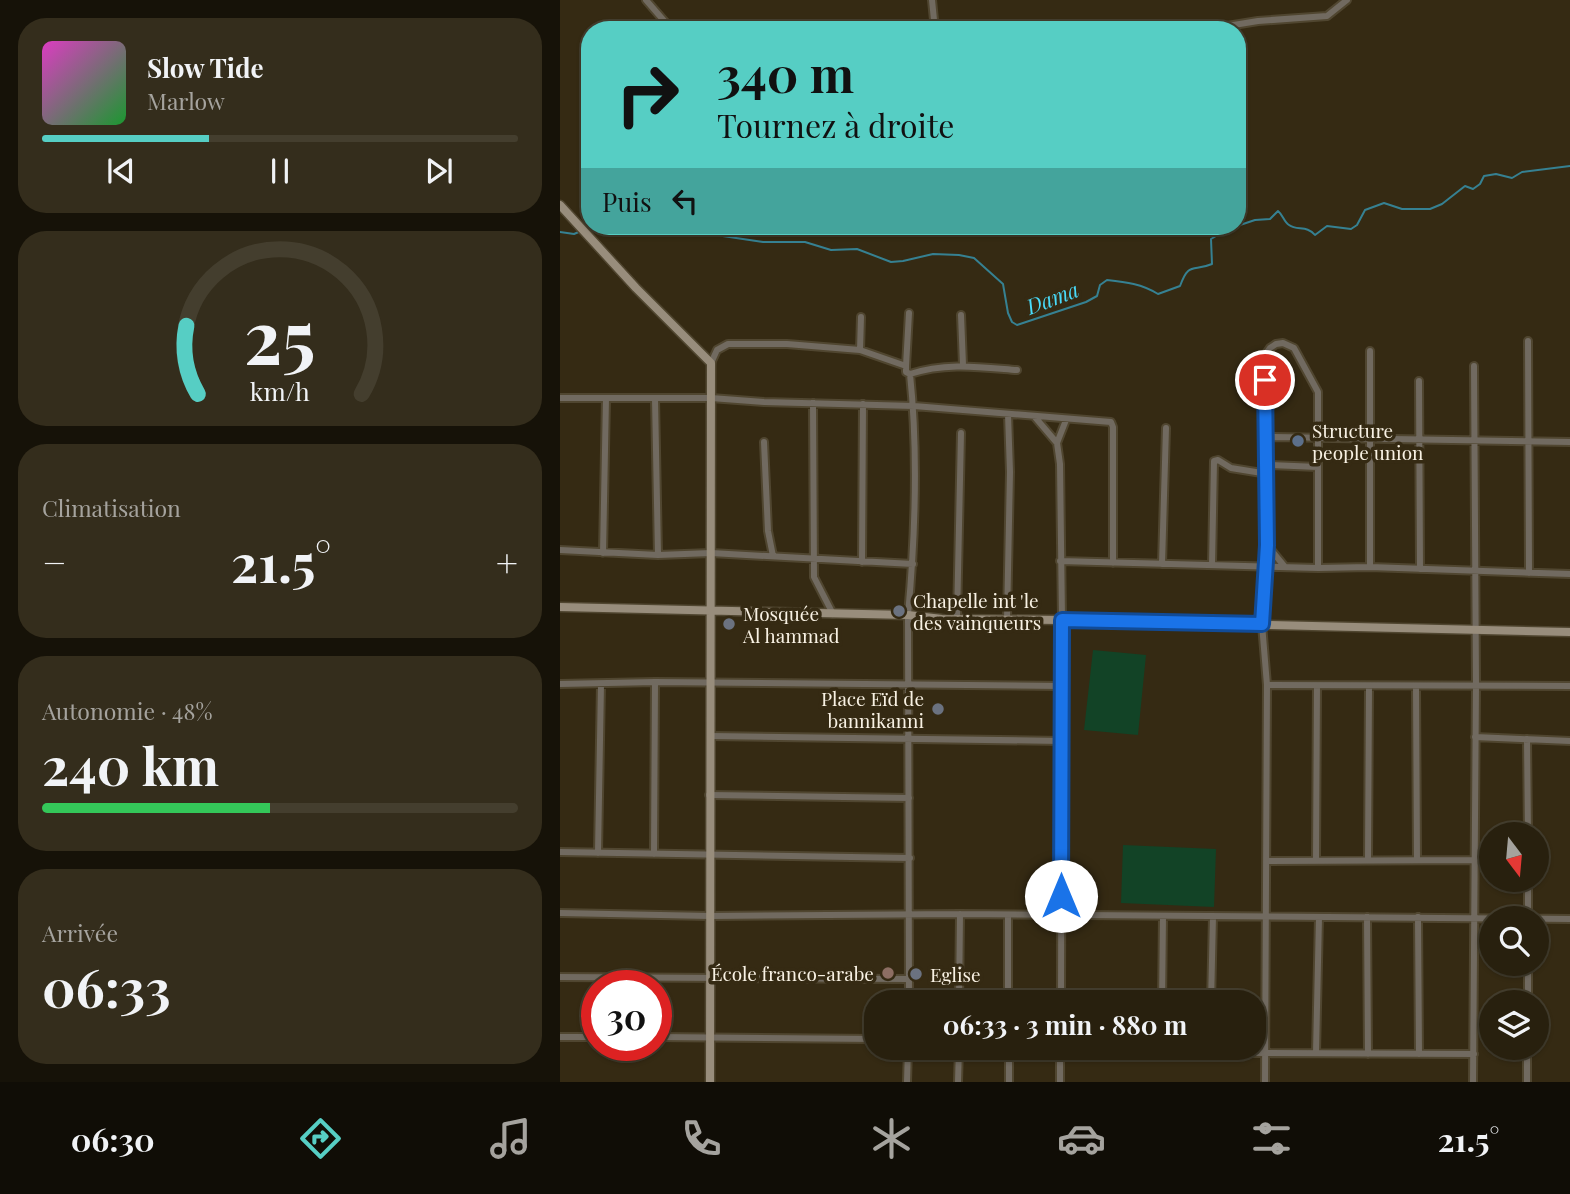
<!DOCTYPE html>
<html lang="fr">
<meta charset="utf-8">
<style>
body{margin:0;font-family:"Playfair Display",serif;background:#342d1c;color:#f1f3f6;height:100vh;display:flex;flex-direction:column;font-size:26px;white-space:nowrap}
*{box-sizing:border-box;margin:0}
p{font-size:23px;color:#a5a39e}
.icon{flex:none;width:38px;height:38px;fill:none;stroke:currentColor;stroke-width:2;stroke-linecap:round;stroke-linejoin:round}
.map{position:relative;flex:1;overflow:hidden}
.panel{display:flex;flex-direction:column;gap:18px;padding:18px;background:#161208;width:560px}
.panel>*{flex:none}
.hud{position:absolute;left:21px;top:21px;width:665px;height:214px;border-radius:28px;box-shadow:0 2px 5px #0004,0 0 0 2px #443e2e;background:#56cec4;color:#111;overflow:hidden}
.needle{width:46px;rotate:164deg}
.buttons{position:absolute;left:919px;top:822px;display:grid;gap:14px}
.buttons a{display:grid;place-items:center;width:70px;height:70px;border-radius:50%;background:#28200e;box-shadow:0 2px 5px #0004,0 0 0 2px #443e2e;font-size:35px}
.speed{position:absolute;left:21px;top:970px;display:flex;gap:14px;font-size:35px;font-weight:700;text-align:center}
.speed>*{display:grid;place-content:center;width:91px;height:91px;border-radius:50%;background:#28200e;box-shadow:0 2px 5px #0004,0 0 0 2px #443e2e;line-height:1}
.speed .limit{border:10px solid #d22;background:#fff;color:#111}
.pin{position:absolute;display:grid;place-items:center;width:60px;height:60px;color:#fff;margin:-30px;border:4px solid #fff;border-radius:50%;box-shadow:0 2px 7px #0007}
.me{position:absolute;width:77px;margin:-38px;rotate:0deg;stroke-linejoin:round;filter:drop-shadow(0 0 5px #0008)}
.turn{display:flex;align-items:center;gap:24px;height:147px;padding:0 21px;font-size:32px}
.turn .icon{width:91px;height:91px;stroke-width:2.5}
.turn b{display:block;font-size:49px;line-height:60px}
.then{display:flex;align-items:center;height:66px;padding:0 21px;background:#0003;gap:14px;font-size:26px}
.big{font-size:52px;font-weight:700;line-height:1.1}
.panel .widget{flex:1;display:flex;flex-direction:column;justify-content:center;gap:10px;min-width:0;padding:0 24px;border-radius:28px;background:#342d1c}
.panel .dial{align-items:center;gap:0}
.dial svg{height:182px;overflow:visible;fill:none;stroke:#443e2e;stroke-width:7;stroke-linecap:round;text-anchor:middle}
.dial text{fill:#f1f3f6;stroke:none}
.song{display:flex;align-items:center;gap:21px}
.cover{width:84px;height:84px;border-radius:10px;background:linear-gradient(135deg,hsl(310 70% 55%),hsl(130 70% 35%))}
.played{height:7px;border-radius:4px;background:linear-gradient(90deg,#56cec4 35%,#443e2e 35%)}
.keys{display:flex;justify-content:space-around;direction:ltr}
.heat{display:flex;justify-content:space-between;align-items:center;font-size:38px;direction:ltr}
.charge{height:10px;border-radius:5px;background:linear-gradient(90deg,#34c759 48%,#443e2e 0)}
.trip{position:absolute;left:304px;top:990px;width:402px;height:70px;border-radius:28px;background:#28200e;box-shadow:0 2px 5px #0004,0 0 0 2px #443e2e;font-weight:700;line-height:70px;text-align:center}
.tabs{display:flex;height:112px;justify-content:space-around;align-items:center;background:#100d06;color:#a5a39e}
.tabs .icon{width:49px;height:49px}
.tabs .on{color:#56cec4}
.tabs b{font-size:32px;color:#f1f3f6}
main{display:flex;flex:1;min-height:0}
.map>svg:first-child{display:block}
.green{fill:#124326}
.lines{fill:none;stroke-linecap:round;stroke-linejoin:round}
.stream{stroke:#368192;stroke-width:2}
.street-casing{stroke:#504630;stroke-width:10}
.secondary-casing{stroke:#504630;stroke-width:11}
.street{stroke:#716a60;stroke-width:6}
.secondary{stroke:#988d7c;stroke-width:8}
.route-casing{stroke:#114b97;stroke-width:18}
.route{stroke:#1a73e8;stroke-width:12}
.service-dot{fill:#5c6f8a;stroke:#352a13;stroke-width:2.5}
.worship-dot{fill:#6b7280;stroke:#352a13;stroke-width:2.5}
.education-dot{fill:#8d6e63;stroke:#352a13;stroke-width:2.5}
.labels{text-anchor:middle;dominant-baseline:central;stroke-width:7;stroke-linejoin:round;paint-order:stroke}
.poi-label{font-size:19px;fill:#f8f1e3;stroke:#352a13;text-anchor:start}
.water-label{font-size:21px;font-style:italic;fill:#49dcfb;stroke:#352a13}
</style>
<main>
<section class="panel">
<div class="widget">
<div class="song"><i class="cover"></i><div><b>Slow Tide</b><p>Marlow</p></div></div>
<div class="played"></div>
<div class="keys"><svg class="icon" aria-label="previous" viewBox="0 0 24 24"><path d="M18 5L8 12l10 7zM5 5v14"/></svg><svg class="icon" aria-label="pause" viewBox="0 0 24 24"><path d="M8 5v14M16 5v14"/></svg><svg class="icon" aria-label="next" viewBox="0 0 24 24"><path d="M6 5l10 7-10 7zM19 5v14"/></svg></div>
</div>
<div class="widget dial"><svg viewBox="0 0 100 80">
<path d="M14 69A42 42 0 1 1 86 69"/>
<path d="M14 69A42 42 0 0 1 9 39" stroke="#56cec4"/>
<text x="50" y="56" font-size="32" font-weight="700">25</text>
<text x="50" y="72" font-size="11">km/h</text>
</svg></div>
<div class="widget"><p>Climatisation</p>
<div class="heat"><a>−</a><b class="big">21.5°</b><a>+</a></div>
</div>
<div class="widget"><p>Autonomie · 48%</p><b class="big">240 km</b><div class="charge"></div></div>
<div class="widget"><p>Arrivée</p><b class="big">06:33</b></div>
</section>
<div class="map">
<svg width="1010" height="1082" viewBox="0 0 1010 1082">
<rect width="100%" height="100%" fill="#352a13"/>
<path class="green" d="M533,650L586,655L578,735L524,730Z
M563,845L656,849L654,907L561,903Z"/>
<g class="lines">
<path class="stream" d="M145,226L149,232L156,235L203,242H245L271,250L297,249L331,262L343,261L373,254L399,255L414,258L443,284L448,313L452,322L457,325L526,302L537,296L540,285L547,280C566,282 582,284 598,294L620,286C629,261 633,272 652,264L651,239L668,229L695,220L710,219L718,211C723,215 724,222 729,225C737,231 747,225 755,235L767,226L791,229L797,225L805,210L824,203L842,209H870L882,204L905,186L913,189L920,184L924,176L936,174L952,178L962,172L1010,166
M0,232L14,234L21,231"/>
<g class="street-casing">
<path id="street" d="M86,0L112,30
M372,0L375,30
M643,30L698,21L767,16L787,0
M349,313L346,366V372L350,374C358,450 355,539 348,615L349,1003
M401,315L403,365
M968,341L969,573
M300,350L301,317
M810,351V567
M151,363L157,350L168,344H227L300,350L346,366
M350,374C386,362 420,367 457,370
M859,381L860,569
M0,398H151L204,402L354,406L551,422L553,427V563
M95,398L98,555
M253,403L254,577L273,614
M474,416L497,443
M706,440L714,437L1010,442
M204,442L208,531L213,556
M707,465L758,467
M707,545L725,567
M0,550L98,555L151,553L353,564
M43,553L46,398
M500,561L758,568L810,567L1010,574
M302,562L303,404
M602,564L606,428
M652,565L654,461L658,460L671,468L708,474
M397,619L401,433
M447,620L450,472L448,414
M0,684L95,682L502,686
M707,685L1010,686
M856,687L857,860
M150,736L502,741
M915,737L1010,741
M967,739L968,835
M149,795L349,798
M0,852L350,858
M38,853L41,684
M94,854L95,682
M756,860L757,686
M808,860L809,687
M708,861L915,860
M968,880V919
M0,913L150,916L400,914L1010,919
M448,915V1003
M807,917L808,1054
M858,917L859,1054
M0,977L349,979
M551,1000V1003
M399,1003L400,914
M501,1003L502,620L500,464L497,443L506,420
M602,1003L603,916
M651,1003L653,916
M968,1003V964
M0,1037H37
M96,1037L317,1039
M449,1048V1082
M500,1052L914,1054
M756,1053L759,917
M347,1082L348,1048
M398,1082L399,1048
M500,1082V1049
M705,1082L707,685L702,624L707,567L705,355L710,348L716,344L723,343L734,348L758,392V568
M913,1082L916,685L914,366
M967,1082V1048"/>
</g>
<g class="secondary-casing">
<path id="secondary" d="M0,205L76,288L151,363L150,1082
M0,607L348,615L382,619L502,620L1010,632"/>
</g>
<use href="#street" class="street"/>
<use href="#secondary" class="secondary"/>
</g>
<g class="lines">
<g class="route-casing">
<path id="route" d="M501,896L502,620L702,624L707,545L705,380"/>
</g>
<use href="#route" class="route"/>
</g>
<circle class="service-dot" cx="738" cy="441" r="7"/>
<g class="worship-dot">
<circle cx="339" cy="611" r="7"/>
<circle cx="169" cy="624" r="7"/>
<circle cx="378" cy="709" r="7"/>
<circle cx="356" cy="974" r="7"/>
</g>
<circle class="education-dot" cx="328" cy="973" r="7"/>
<g class="labels">
<g class="poi-label">
<text x="752" y="430">Structure<tspan x="752" dy="22">people union</tspan></text>
<text x="353" y="600">Chapelle int 'le<tspan x="353" dy="22">des vainqueurs</tspan></text>
<text x="183" y="613">Mosquée<tspan x="183" dy="22">Al hammad</tspan></text>
<text x="364" y="698" text-anchor="end">Place Eïd de<tspan x="364" dy="22">bannikanni</tspan></text>
<text x="314" y="973" text-anchor="end">École franco-arabe</text>
<text x="370" y="974">Eglise</text>
</g>
<g class="water-label">
<text transform="translate(492 297) rotate(-21)">Dama</text>
</g>
</g>
</svg>
<div class="buttons">
<a><svg class="needle" viewBox="-14 -14 28 28"><path d="M0-13l5 13h-10z" fill="#e53935"/><path d="M0 13l5-13h-10z" fill="#a5a39e"/></svg></a>
<a><svg class="icon" aria-label="search" viewBox="0 0 24 24"><circle cx="10" cy="10" r="6"/><path d="M15 15l6 6"/></svg></a>
<a><svg class="icon" aria-label="layers" viewBox="0 0 24 24"><path d="M12 4l9 5-9 5-9-5zM3 14l9 5 9-5"/></svg></a>
</div>
<div class="speed"><div class="limit">30</div></div>
<div class="pin" style="left:705px;top:380px;background:#d93025"><svg class="icon" aria-label="arrive" viewBox="0 0 24 24"><path d="M6 21V4h12l-3 4 3 4H6"/></svg></div>
<svg class="me" style="left:501px;top:896px" viewBox="-20 -20 40 40"><circle r="19" fill="#fff"/><path d="M0-13L10 11 0 6-10 11z" fill="#1a73e8"/></svg>
<div class="trip">06:33 · 3 min · 880 m</div>
<div class="hud">
<div class="turn"><svg class="icon" aria-label="right" viewBox="0 0 24 24"><path d="M7 20v-9h11M14 6l5 5-5 5"/></svg><div><b>340 m</b>Tournez à droite</div></div>
<div class="then">Puis<svg class="icon" aria-label="left" viewBox="0 0 24 24"><path d="M17 20v-9H6M10 6l-5 5 5 5"/></svg></div>
</div>
</div>
</main>
<nav class="tabs">
<b>06:30</b>
<svg class="icon on" aria-label="directions" viewBox="0 0 24 24"><path d="M12 3l9 9-9 9-9-9zM9 14v-3h6M13 9l2 2-2 2"/></svg>
<svg class="icon" aria-label="music" viewBox="0 0 24 24"><path d="M9 18V5l10-2v13"/><circle cx="6" cy="18" r="3"/><circle cx="16" cy="16" r="3"/></svg>
<svg class="icon" aria-label="phone" viewBox="0 0 24 24"><path d="M5 4h4l2 5-3 2q2 4 5 5l2-3 5 2v4C11 20 4 13 5 4z"/></svg>
<svg class="icon" aria-label="climate" viewBox="0 0 24 24"><path d="M12 3v18M4 7l16 10M4 17L20 7"/></svg>
<svg class="icon" aria-label="car" viewBox="0 0 24 24"><path d="M5 17H2v-5l4-1 3-4h7l3 4 3 1v5h-3M9 17h6M6 11h13"/><circle cx="7" cy="17" r="2"/><circle cx="17" cy="17" r="2"/></svg>
<svg class="icon" aria-label="filters" viewBox="0 0 24 24"><path d="M4 7h16M4 17h16"/><circle cx="9" cy="7" r="2"/><circle cx="15" cy="17" r="2"/></svg>
<b>21.5°</b>
</nav>
